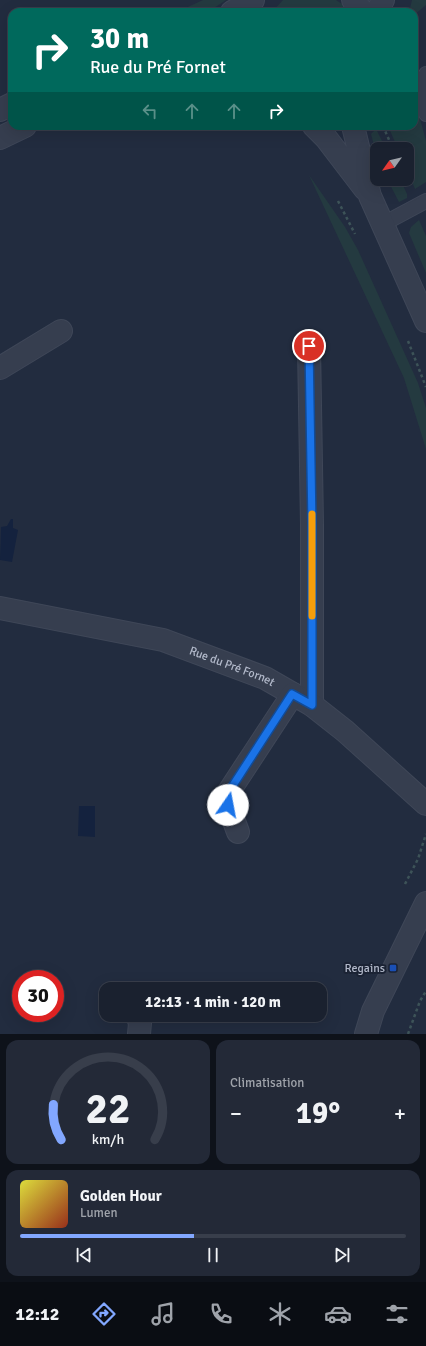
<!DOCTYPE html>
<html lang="fr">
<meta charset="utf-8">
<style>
body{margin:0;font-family:Signika,sans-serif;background:#232937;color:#f1f3f6;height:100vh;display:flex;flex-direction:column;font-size:15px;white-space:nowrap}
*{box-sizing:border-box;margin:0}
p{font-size:13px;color:#9fa3aa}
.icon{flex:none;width:22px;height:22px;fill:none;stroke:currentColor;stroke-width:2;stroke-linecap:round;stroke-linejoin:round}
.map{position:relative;height:1034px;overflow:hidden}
.details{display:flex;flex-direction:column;gap:6px;padding:6px;background:#0e121a;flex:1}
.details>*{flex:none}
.hud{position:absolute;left:8px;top:8px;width:410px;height:122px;border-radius:12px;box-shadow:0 4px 16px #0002,0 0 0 1px #383e4b;background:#00695c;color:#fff;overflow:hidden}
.needle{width:26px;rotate:236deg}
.buttons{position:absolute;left:370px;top:142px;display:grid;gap:8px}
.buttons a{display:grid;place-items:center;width:44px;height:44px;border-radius:8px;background:#1a212f;box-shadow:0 4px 16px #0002,0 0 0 1px #383e4b;font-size:20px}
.speed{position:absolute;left:12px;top:970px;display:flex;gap:8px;font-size:20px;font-weight:700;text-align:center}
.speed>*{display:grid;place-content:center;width:52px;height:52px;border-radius:50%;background:#1a212f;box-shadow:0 4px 16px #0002,0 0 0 1px #383e4b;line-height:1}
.speed .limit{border:6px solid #d22;background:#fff;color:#111}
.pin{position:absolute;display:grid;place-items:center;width:34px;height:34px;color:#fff;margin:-17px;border:2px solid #fff;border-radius:50%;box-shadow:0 1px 4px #0007}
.me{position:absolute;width:44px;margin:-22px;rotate:12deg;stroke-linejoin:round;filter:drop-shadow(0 0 3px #0008)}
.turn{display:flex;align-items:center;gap:14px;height:84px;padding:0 16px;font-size:18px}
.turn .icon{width:52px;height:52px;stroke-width:2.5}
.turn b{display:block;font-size:28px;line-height:34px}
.lanes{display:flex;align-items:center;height:38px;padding:0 16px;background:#0003;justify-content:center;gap:20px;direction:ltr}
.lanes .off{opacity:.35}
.big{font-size:30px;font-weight:800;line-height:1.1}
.details .card{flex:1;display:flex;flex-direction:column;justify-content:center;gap:6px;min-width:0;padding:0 14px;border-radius:12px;background:#232937}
.details .dial{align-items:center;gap:0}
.dial svg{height:104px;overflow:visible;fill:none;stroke:#383e4b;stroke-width:7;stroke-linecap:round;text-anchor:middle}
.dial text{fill:#f1f3f6;stroke:none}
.song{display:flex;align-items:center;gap:12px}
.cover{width:48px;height:48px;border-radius:6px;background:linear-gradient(135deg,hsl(60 70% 55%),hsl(10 70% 35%))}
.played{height:4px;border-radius:2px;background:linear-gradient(90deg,#82a7ff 45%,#383e4b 45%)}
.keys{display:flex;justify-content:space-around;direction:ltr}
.heat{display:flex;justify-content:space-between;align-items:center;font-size:22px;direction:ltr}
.details .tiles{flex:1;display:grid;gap:6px;grid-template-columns:1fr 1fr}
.card:last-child{grid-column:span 2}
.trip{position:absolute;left:99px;top:982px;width:228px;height:40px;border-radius:12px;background:#1a212f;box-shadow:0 4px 16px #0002,0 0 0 1px #383e4b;font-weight:800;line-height:40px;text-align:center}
.tabs{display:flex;height:64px;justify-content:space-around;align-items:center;background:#0a0d13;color:#9fa3aa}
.tabs .icon{width:28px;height:28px}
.tabs .on{color:#82a7ff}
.tabs b{font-size:18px;color:#f1f3f6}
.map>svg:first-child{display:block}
.green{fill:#243a40}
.water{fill:#14223e}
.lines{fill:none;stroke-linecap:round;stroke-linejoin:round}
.service-casing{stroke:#3f4758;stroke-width:16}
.minor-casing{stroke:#3f4758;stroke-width:24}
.tertiary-casing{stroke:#3f4758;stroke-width:24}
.path{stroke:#3d5358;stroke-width:2.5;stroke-dasharray:3 3;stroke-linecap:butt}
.service{stroke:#363e4f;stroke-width:14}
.minor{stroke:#363e4f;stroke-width:22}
.tertiary{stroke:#363e4f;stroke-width:22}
.route-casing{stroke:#114b97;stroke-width:10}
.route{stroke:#1a73e8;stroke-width:7}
.slow{stroke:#f59e0b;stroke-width:7}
.transit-dot{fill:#1a4fb4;stroke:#1b2334;stroke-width:1.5}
.labels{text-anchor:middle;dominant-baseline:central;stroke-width:4;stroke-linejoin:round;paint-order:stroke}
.street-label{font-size:12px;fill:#b2b9ca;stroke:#1b2334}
.poi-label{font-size:12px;fill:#b2b9ca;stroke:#1b2334;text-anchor:end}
</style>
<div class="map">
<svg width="426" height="1034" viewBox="0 0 426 1034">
<rect width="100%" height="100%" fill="#222c3f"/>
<path class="green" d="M203,0H226L208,12H177Z
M283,0H336L342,4L348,12H272Z
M412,0H426V5L414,15V12H409Z
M414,96L426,141V182L415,189L407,170V149H398L388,126H414Z
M376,129L386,149H377V156L371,134Z
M309,175L345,227L358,250L418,383L426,408V449L404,378Z
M387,179H400L407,194V198L399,202Z
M419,220L426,236V273L409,233L411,227Z"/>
<path class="water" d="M11,519H13V528L18,530L12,562L0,560L1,527L7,526Z
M79,806H95V837L78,836Z"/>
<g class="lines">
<g class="service-casing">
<path id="service" d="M426,74L420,85L426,114
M383,224L426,201"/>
</g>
<g class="minor-casing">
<g id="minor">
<path d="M309,346L312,525V705"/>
<path d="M0,368L61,331"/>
<path id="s1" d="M0,608L163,640L265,678L312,705L345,731L426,804"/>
<path d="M238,832L228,805V793L293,694"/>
<path d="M137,1015L140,1023L139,1034"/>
</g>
</g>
<g class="tertiary-casing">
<path id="tertiary" d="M353,0L363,12
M232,12L253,0
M377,12L383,0
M0,110L12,104
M314,126L326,138L365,189
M353,126L370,196L426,321
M0,138L25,126
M366,1034L373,1011L426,903"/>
</g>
<path class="path" d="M383,126L393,149
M338,201L355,234
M408,341L426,387
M405,884L418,859L426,834
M408,1034L420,1001L426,991"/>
<use href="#service" class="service"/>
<use href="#minor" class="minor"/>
<use href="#tertiary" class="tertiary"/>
</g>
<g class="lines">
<g class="route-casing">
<path id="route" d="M228,805V793L292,694L312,705V525L309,346"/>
</g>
<use href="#route" class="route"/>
<path class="slow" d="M312,514V616"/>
</g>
<rect class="transit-dot" x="389" y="964" width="8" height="8" rx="2"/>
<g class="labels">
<g class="street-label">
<text stroke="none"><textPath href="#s1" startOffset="240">Rue du Pré Fornet</textPath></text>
</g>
<g class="poi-label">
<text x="385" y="968">Regains</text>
</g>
</g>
</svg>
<div class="buttons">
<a><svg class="needle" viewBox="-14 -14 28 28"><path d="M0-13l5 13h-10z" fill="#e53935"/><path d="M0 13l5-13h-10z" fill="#9fa3aa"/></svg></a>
</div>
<div class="speed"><div class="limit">30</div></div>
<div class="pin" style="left:309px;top:346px;background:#d93025"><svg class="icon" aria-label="arrive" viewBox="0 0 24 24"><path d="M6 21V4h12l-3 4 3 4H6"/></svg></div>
<svg class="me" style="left:228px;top:805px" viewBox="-20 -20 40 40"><circle r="19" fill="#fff"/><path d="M0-13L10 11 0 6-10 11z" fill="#1a73e8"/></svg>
<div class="trip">12:13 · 1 min · 120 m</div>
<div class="hud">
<div class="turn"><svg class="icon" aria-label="right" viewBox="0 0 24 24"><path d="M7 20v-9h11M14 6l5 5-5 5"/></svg><div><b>30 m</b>Rue du Pré Fornet</div></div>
<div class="lanes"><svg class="icon off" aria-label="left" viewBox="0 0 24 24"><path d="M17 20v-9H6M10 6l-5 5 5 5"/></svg><svg class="icon off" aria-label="ahead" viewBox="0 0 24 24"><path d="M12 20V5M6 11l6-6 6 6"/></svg><svg class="icon off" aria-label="ahead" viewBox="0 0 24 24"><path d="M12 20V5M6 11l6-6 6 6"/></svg><svg class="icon" aria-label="right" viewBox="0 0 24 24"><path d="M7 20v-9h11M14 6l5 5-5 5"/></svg></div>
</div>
</div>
<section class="details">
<div class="tiles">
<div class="card dial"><svg viewBox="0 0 100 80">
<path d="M14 69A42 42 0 1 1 86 69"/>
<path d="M14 69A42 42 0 0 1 8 42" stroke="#82a7ff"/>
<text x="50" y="56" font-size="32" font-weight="700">22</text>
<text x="50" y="72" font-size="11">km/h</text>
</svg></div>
<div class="card"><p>Climatisation</p>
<div class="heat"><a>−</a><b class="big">19°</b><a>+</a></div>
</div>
<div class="card">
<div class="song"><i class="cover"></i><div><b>Golden Hour</b><p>Lumen</p></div></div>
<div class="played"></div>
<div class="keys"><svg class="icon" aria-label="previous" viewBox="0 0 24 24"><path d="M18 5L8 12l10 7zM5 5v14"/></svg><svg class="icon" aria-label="pause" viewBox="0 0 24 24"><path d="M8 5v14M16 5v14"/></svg><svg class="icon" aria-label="next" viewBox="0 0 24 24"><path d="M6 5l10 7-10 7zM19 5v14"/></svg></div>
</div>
</div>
</section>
<nav class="tabs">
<b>12:12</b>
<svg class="icon on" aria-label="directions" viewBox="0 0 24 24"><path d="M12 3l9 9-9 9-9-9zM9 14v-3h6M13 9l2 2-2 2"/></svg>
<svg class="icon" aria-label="music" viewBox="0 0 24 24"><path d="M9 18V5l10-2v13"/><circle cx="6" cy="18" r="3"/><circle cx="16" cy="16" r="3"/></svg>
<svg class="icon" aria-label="phone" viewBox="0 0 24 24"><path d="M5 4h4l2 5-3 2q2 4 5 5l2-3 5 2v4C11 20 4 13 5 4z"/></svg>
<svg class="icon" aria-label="climate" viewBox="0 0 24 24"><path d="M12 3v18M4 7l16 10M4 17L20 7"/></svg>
<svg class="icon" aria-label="car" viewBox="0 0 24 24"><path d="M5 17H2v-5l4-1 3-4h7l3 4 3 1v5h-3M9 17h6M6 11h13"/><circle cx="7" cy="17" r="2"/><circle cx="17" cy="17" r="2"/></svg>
<svg class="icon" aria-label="filters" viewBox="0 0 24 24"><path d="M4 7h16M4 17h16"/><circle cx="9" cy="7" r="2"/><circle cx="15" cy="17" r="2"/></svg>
</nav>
